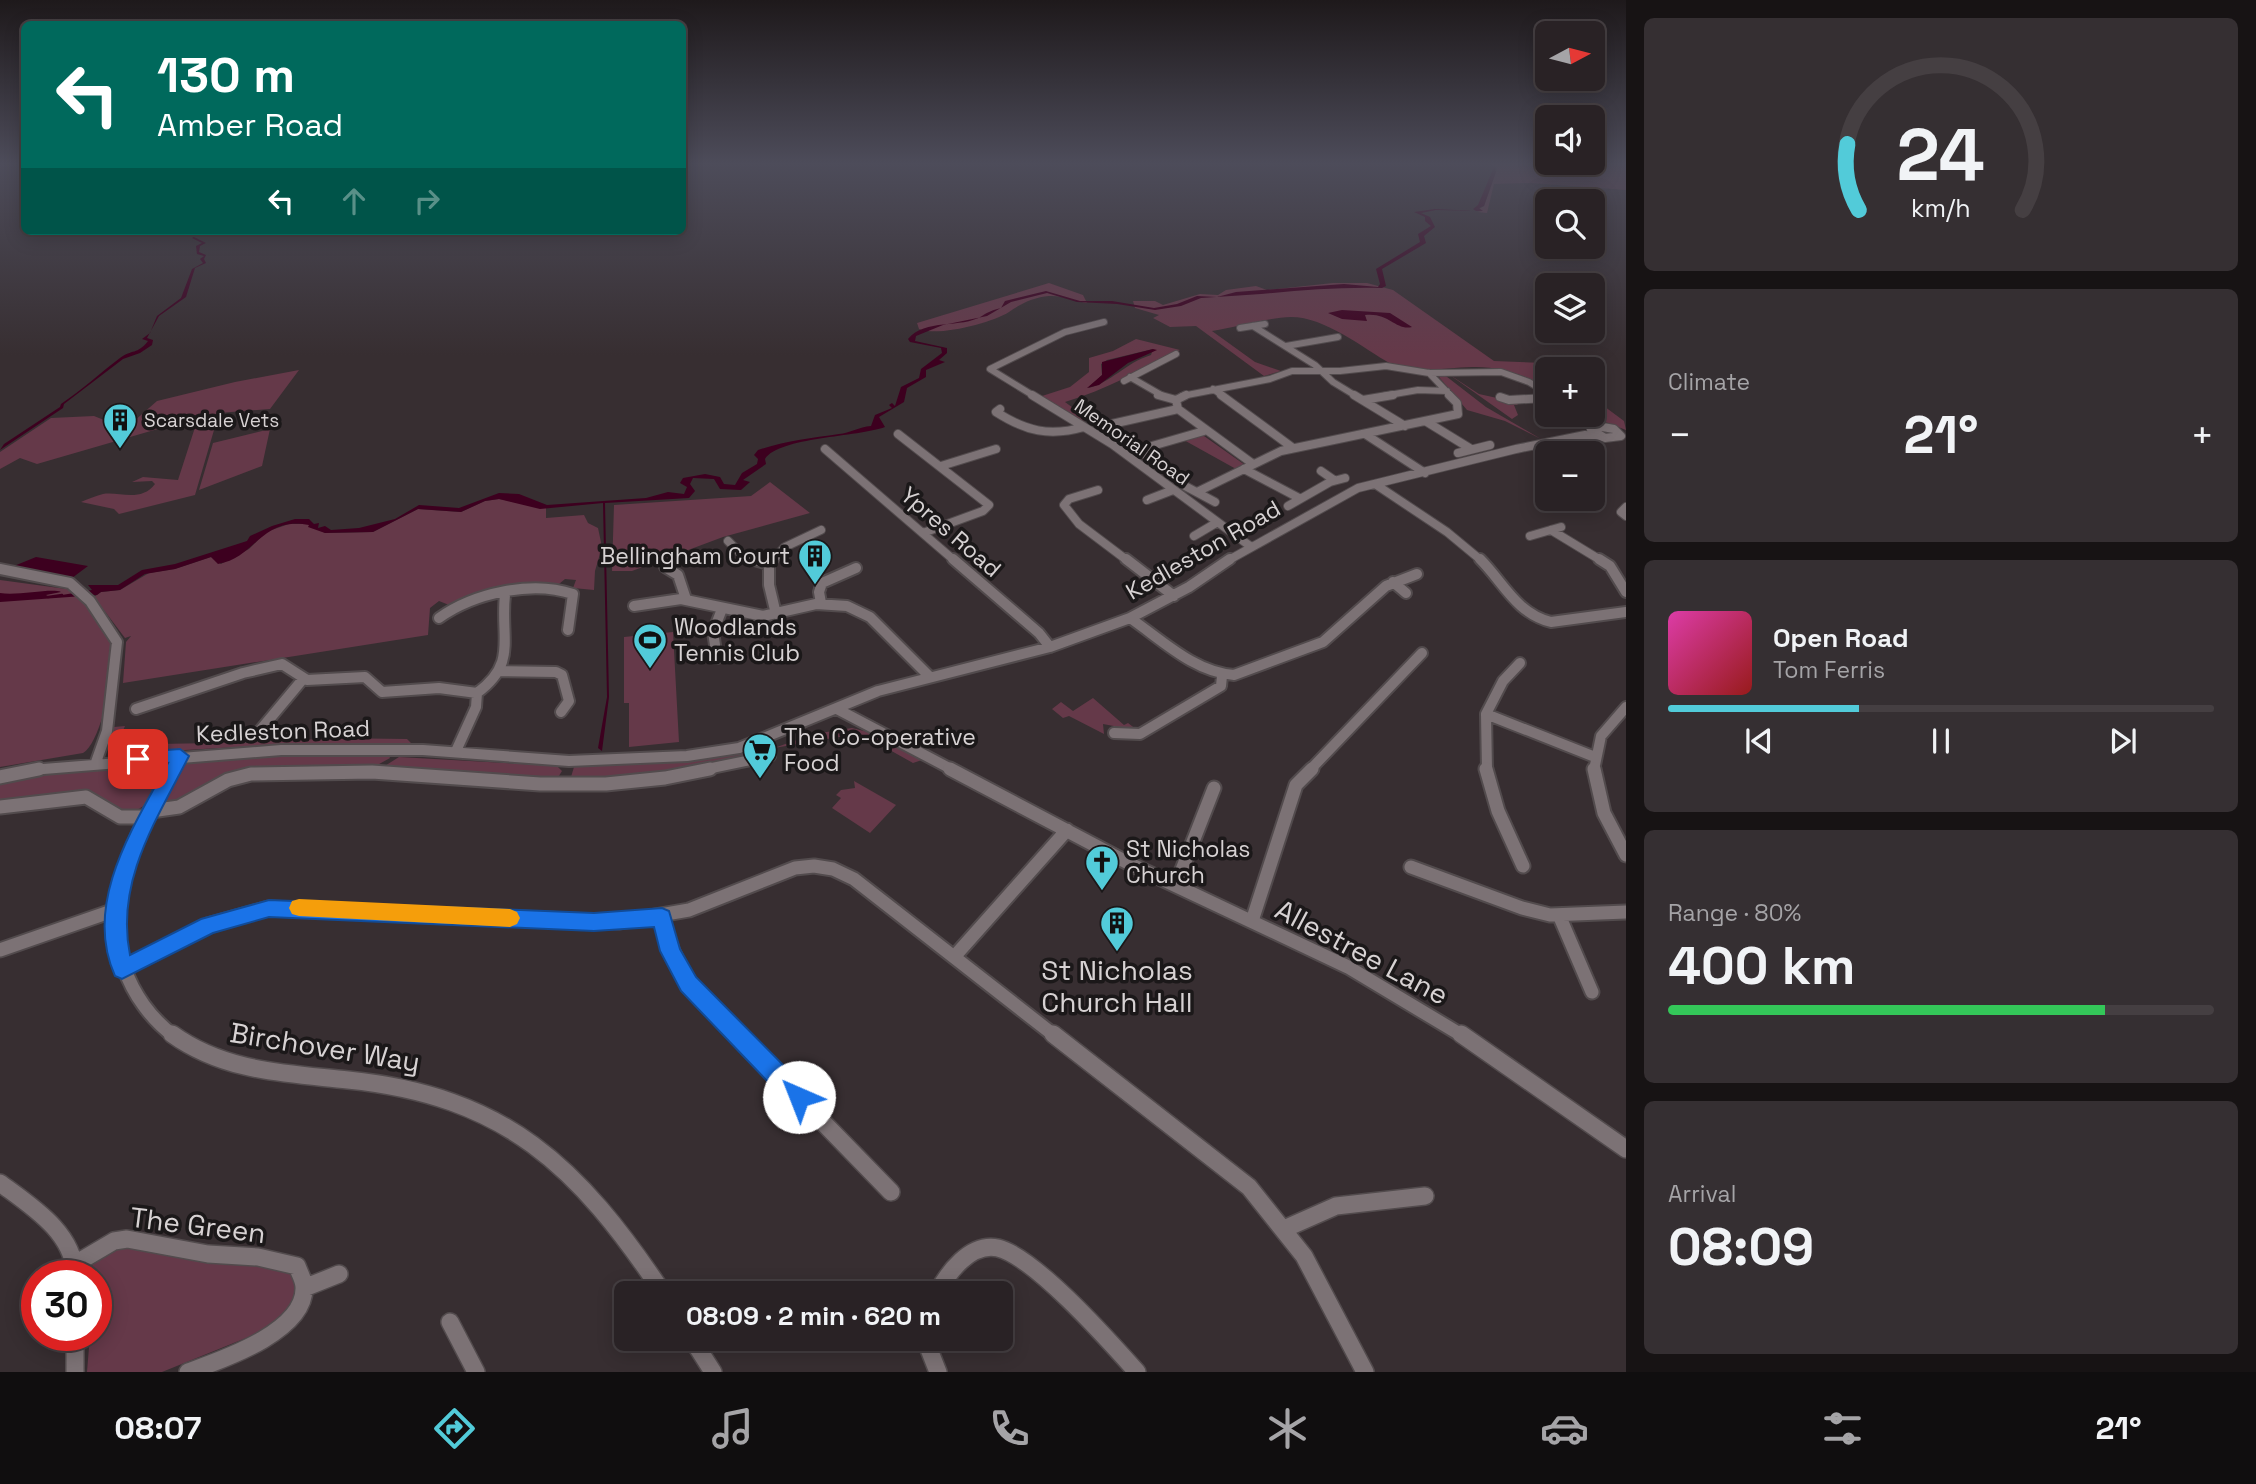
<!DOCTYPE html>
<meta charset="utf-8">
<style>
body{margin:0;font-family:"Space Grotesk",sans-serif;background:#352f32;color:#f1f3f6;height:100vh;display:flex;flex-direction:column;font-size:26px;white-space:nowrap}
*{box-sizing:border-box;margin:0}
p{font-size:23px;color:#a5a4a7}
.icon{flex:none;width:38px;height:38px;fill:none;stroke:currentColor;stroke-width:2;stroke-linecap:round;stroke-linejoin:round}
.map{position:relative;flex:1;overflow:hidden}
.sheet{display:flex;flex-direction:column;gap:18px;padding:18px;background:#171314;width:630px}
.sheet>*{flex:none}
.hud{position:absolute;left:21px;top:21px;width:665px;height:214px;border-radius:10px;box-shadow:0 4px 18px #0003,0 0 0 2px #453f42;background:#00695c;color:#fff;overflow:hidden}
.needle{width:46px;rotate:83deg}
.tools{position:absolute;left:1535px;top:21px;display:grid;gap:14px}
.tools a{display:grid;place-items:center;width:70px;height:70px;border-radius:10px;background:#292225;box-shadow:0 4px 18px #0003,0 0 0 2px #453f42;font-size:35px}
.speed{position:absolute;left:21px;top:1260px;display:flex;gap:14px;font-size:35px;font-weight:700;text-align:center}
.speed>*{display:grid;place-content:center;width:91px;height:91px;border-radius:50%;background:#292225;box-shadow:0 4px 18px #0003,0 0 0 2px #453f42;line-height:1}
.speed .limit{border:10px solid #d22;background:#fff;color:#111}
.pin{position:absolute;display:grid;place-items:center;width:60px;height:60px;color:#fff;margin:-30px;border-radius:14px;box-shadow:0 4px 10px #0006}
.me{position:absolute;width:77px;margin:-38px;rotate:316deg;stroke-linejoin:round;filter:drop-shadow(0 0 5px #0008)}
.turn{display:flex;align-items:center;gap:24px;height:147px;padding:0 21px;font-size:32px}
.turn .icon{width:91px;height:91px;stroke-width:2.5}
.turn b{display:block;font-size:49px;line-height:60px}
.lanes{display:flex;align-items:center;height:66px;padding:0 21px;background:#0003;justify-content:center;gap:35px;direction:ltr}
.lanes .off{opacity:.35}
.big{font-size:52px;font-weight:600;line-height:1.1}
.sheet .tile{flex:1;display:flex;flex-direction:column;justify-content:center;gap:10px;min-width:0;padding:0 24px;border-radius:10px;background:#352f32}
.sheet .dial{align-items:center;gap:0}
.dial svg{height:182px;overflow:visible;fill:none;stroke:#453f42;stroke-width:7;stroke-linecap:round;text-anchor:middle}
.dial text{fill:#f1f3f6;stroke:none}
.song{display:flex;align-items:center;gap:21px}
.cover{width:84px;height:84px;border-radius:10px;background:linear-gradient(135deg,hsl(320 70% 55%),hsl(0 70% 35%))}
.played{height:7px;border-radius:4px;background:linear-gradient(90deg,#52cbd9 35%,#453f42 35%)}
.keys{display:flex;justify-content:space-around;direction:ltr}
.heat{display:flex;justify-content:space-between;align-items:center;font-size:38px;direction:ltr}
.charge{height:10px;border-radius:5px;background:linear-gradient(90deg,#34c759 80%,#453f42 0)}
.trip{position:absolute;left:614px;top:1281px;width:399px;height:70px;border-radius:10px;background:#292225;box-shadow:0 4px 18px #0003,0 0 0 2px #453f42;font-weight:600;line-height:70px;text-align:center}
.menu{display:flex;height:112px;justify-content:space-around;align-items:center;background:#100e0f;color:#a5a4a7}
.menu .icon{width:49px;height:49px}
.menu .selected{color:#52cbd9}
.menu b{font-size:32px;color:#f1f3f6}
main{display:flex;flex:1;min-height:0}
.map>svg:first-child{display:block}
.green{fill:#653949;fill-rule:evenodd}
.water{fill:#3d001f}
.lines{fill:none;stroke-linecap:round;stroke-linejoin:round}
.stream{stroke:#3d001f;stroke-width:2.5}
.minor-far4-casing{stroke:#524b4d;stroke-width:8}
.minor-far3-casing{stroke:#524b4d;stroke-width:10}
.minor-far2-casing{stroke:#524b4d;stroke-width:14}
.minor-far1-casing{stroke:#524b4d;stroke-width:17}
.minor-casing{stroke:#524b4d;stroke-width:20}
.minor-far4{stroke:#7c7275;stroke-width:6}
.minor-far3{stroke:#7c7275;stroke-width:8}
.minor-far2{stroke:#7c7275;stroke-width:10}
.minor-far1{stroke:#7c7275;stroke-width:13}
.minor{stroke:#7c7275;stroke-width:17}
.route{fill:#1a73e8;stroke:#114b97;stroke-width:2}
.slow{fill:#f59e0b}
.labels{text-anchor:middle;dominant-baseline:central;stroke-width:7;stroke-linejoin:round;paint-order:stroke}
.far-poi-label{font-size:19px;fill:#d7d2d3;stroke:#1b1819;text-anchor:start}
.far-street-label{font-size:19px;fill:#d7d2d3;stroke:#1b1819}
.street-label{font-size:23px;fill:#d7d2d3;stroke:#1b1819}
.poi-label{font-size:23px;fill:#d7d2d3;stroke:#1b1819;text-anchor:start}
.near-street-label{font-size:28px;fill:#d7d2d3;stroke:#1b1819}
.near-poi-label{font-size:28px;fill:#d7d2d3;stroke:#1b1819}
</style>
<main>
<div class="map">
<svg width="1626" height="1372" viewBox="0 0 1626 1372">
<rect width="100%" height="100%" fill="#372e31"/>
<path class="green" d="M1490,163H1626V190L1530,183L1494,184L1487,213L1477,212L1482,211L1479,209L1484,206L1497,168Z
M1049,283L1083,295L1087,303C1075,301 1061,295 1049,296C1034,297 1020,304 1009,312C992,323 937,337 919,329L917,323Z
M1333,283H1367L1393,290L1494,361L1545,363L1553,369H1547V388C1525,375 1502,367 1476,367C1451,366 1414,376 1391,364C1363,348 1325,317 1291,317C1265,318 1237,327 1212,331L1255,362L1281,371L1264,376L1196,326L1170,327L1153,318L1159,315L1135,308L1133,301H1155L1163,305L1200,294L1218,295L1226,290L1256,286L1267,290Z
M1136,339L1180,350C1142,369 1106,390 1065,402L1088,419L1083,421L1042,396L1070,387L1089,372V358L1113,351ZM1153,349L1151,355C1125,363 1111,383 1088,388L1102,375L1101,364L1107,360Z
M299,370L270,409L219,413L195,495L119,514L114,509L81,502C88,499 95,496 103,494C118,491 141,503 155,484L152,481L132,482L143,477L178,480L199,415L181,417L168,426L37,464L20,458L0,469V452L51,418L94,416L114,424L133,422L157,401L235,382Z
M1442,373L1486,407L1541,439L1505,421L1467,410L1439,377Z
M1447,373L1479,394L1515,402L1518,405H1514L1518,415L1512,419Z
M1593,398L1624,421L1626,430L1587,415H1592Z
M270,429L262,466L199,490L213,443Z
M1198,434L1204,436L1245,465L1236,469L1182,439Z
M770,482L810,513L723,537L632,571H612L614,505L751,496Z
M499,499L546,508V518L584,515L588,523L598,528L602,547L595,571L594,590L573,588L576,580L565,579L559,584L478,597L449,605L439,601L430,608L428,635L123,683L126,642L131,636L125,638L94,597L101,592L120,590L149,573L175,569L211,557L221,564L249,549L266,532L289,524H308L325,533L373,532L418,509L461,512L485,501Z
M0,580L74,590C85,605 103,622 110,639C119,660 102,742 83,753L0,767Z
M673,632L679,742L629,747V703H624V637Z
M1093,698L1124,725L1128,723L1137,730L1122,731L1119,727L1103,724L1104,734L1069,716L1063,718L1052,709L1061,702L1073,711Z
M125,726L122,733L130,744C222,745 314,736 407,739L412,744L275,745L115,754L110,746L114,727Z
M852,728L872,733L917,754L922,760L913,763L879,744L851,735L774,748L814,734Z
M756,749L760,751L758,754L683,771L576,781L571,777L574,767L696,760Z
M258,755L389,756L390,758L372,768L240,771L172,803L167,801L165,795L185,764Z
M399,757L557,766L562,771L557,779L380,769Z
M159,765L165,771C154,795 147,815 117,812L106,802L0,805V782L29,775Z
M854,781L896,805L870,833L832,808L841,798L836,795L841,790L855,788Z
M121,1247L291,1270L297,1279L293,1304L273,1327L162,1372H87L90,1335H96V1276H89C92,1257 105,1254 121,1247Z"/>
<path class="water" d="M1494,167L1496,172L1484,206L1479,208L1483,211L1436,210L1421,213L1430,217L1435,227L1424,236L1426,243L1382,269L1386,286L1382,288C1341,287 1302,290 1261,294L1201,298L1181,306L1155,310L1117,304L1077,302L1047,293L1011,302L987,316L943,325L916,336L915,341L947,348V353L939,360L945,362L926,370V377L907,388L904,402L879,417L885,427C858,437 779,437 765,459L766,464L743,480L750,482L741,490L720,489L714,479L693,478L690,484L695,491L689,498L605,503L609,697L602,751L598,748L607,697L603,503L540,509L499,499L485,501L461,512L418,509L373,532L325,533L308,527L309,525C261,516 256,558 218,564L211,557L175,569L145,574L120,590L101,592L97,595L0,602V593C18,596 51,588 61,592L46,595L50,597L92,590L88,585H118L142,570L175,564L247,541L250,536L272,526L295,519H309L314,524L319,523L318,528L325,526L331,530L359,528L395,519L419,505L459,508L499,493L519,494L547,505L646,498L668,492L684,494L687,487L680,483L683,478L705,474L720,477L724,484L735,485L742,473L757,464L758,459L754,455L758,450C785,441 811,438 839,434C850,433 859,427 871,426L875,415L892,408L889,405L892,403L895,406L901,387L919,378L921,369L942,353L941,348L910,342L908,339C925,318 961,329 982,316C988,312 993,310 1001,308L1005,301L1046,291L1080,301H1112L1154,308L1177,304L1197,296L1217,297L1236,292L1344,284L1378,287L1380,284L1376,269L1420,242L1418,234L1431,226L1425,221V217L1414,212L1435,209L1476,211L1473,209L1478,205Z
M201,231L194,237L206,243L200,246L199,252L206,255L204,259L206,263L195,268L186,297L159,316L147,338L153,340L152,345L140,353L123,359L64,404L63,408L0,450L4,444L60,407L61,404C82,390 100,373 120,358C132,349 137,355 148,341L142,339L150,333L157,316L181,298L192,269L203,263L200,259L204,256L197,254L196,246L202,243L192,238Z
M1342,310L1390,313L1412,327C1396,331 1389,312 1365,315L1367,321L1342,319L1328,313Z
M1153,349L1157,350L1128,363L1099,385L1087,388L1102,375V362Z
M36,557L88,566L72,578L14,566Z"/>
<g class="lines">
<path class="stream" d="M48,597L62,595"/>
<g class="minor-far4-casing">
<path id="minor-far4" d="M1253,326L1315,365L1333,382L1356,396
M1240,328L1265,324
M1286,346L1338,337
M1429,373L1451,396
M1130,377L1163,396
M1124,381L1176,354
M1213,389L1223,396
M1034,396L990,369L1065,332L1104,322
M1182,396L1270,379L1292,371H1340L1386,366L1429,373L1501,372L1529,382L1547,393
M1383,396L1418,390L1447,391"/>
</g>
<g class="minor-far3-casing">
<path id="minor-far3" d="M1032,395L1112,444L1250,546
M1158,395L1176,400
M1186,395L1176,400L1178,409L1253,464
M1221,395L1293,448
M1354,395L1405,426
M1500,397L1509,400L1547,398
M1363,400L1393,395
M1000,409L996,412C1026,431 1049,437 1084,427
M1580,415L1600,424
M1427,422L1471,449
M1103,426L1178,409
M1597,426L1614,429L1621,436L1605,438L1591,429Z
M898,434L989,505L983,511L923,533
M1365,434L1425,473
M1130,444L1147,456
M825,449L955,561
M1138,450L1204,431
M1458,453L1490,445
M941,466L996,449
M1244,469L1299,498
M1321,471L1334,480
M1375,484L1447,532L1482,561
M1185,486L1215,502
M1098,490L1069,499L1064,505L1079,524L1128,561
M1197,492L1281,451L1458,414L1457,403L1449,395
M1147,500L1173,490
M1288,506L1330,482L1345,478
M1626,507L1621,512L1626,516
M1551,530L1602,561
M1194,536L1216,523
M1530,536L1561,527
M728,541L745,558L758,561
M772,561L785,547L821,530
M1227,561L1358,488L1516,449L1585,435L1603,437"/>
</g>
<g class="minor-far2-casing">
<path id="minor-far2" d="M751,559L769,564
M773,559L769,564V585L776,614
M953,559L1039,633L1050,647
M1126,559L1174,596
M1480,559C1504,583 1516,613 1551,622L1626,612
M1599,559L1610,566L1626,592
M665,567L678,575L686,599
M0,569L70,583L90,601L117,642L107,731L96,762
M1393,582L1406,593
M821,603L819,592L822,583L856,568
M634,606L681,599L763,616L816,604L847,606L870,617L930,677
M439,618C474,593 532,580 573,594L568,630
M1130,618C1162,640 1194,672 1234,675L1323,642L1386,586L1417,574
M717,658L713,632L722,609
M1520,663L1503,681L1486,714L1595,757
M499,671L556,672L562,675L569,701L561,712
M477,693C518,663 500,638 505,595
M136,709L243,673L282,664L307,680L365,677L382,692L439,688L477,693L476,707L456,751
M837,709L953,770
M1486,714L1487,770
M1114,733L1140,734L1221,686L1222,676
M257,734L303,679
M229,737L271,734
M31,770L281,750H423L569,761L687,756L739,748L878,691L1050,647L1130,618L1189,587L1230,559
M172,770L180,756
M702,770L770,756L765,740
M1310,770L1422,653
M1594,770L1601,736L1626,707"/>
</g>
<g class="minor-far1-casing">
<path id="minor-far1" d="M173,769C139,830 99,895 124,967C133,994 151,1019 174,1036
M950,769L1132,865L1348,967L1463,1036
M1486,769L1498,811L1523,866
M1594,769L1604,813L1626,855
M0,777L39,769
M0,807L86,797L120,817H148
M151,811L179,807L228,780L251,774L372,772L540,784H606L665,778L710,769
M1411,867L1522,908L1550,915L1626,912
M1176,885L1214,788
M1559,915L1592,992
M662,917C676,976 698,994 739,1036
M1252,921L1296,785L1312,769
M0,950L115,910
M954,957L1067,830
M122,969L208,925L269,908L620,922L689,910L795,868L814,866L833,869L854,879L1055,1036"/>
</g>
<g class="minor-casing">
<path id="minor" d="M172,1034C225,1072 285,1073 348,1080C506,1096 578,1166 663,1293
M737,1034L891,1192
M1053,1034L1249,1187L1304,1256L1365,1372
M1461,1034L1626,1149
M0,1183C31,1206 75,1233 75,1276
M1284,1229L1336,1206L1425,1196
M75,1264L114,1241L127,1239L208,1254L258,1257L297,1266C299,1272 304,1280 304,1287C306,1332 221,1360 188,1372
M304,1288L339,1274
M937,1293C948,1273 970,1242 998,1248C1035,1257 1110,1342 1137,1372
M450,1322L476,1372
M75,1335V1372
M692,1339L713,1372
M925,1339L938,1372"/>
</g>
<use href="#minor-far4" class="minor-far4"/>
<use href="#minor-far3" class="minor-far3"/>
<use href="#minor-far2" class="minor-far2"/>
<use href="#minor-far1" class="minor-far1"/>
<use href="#minor" class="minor"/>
</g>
<linearGradient id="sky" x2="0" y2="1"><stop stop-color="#1e191b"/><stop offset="0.46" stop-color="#4d4c5a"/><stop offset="1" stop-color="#4d4c5a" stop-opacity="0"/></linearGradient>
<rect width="1626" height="355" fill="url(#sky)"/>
<path class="route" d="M180,749L189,756C157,819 115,881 130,955L201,919L269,900L594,913L662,908L669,911L680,949L696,977L807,1089L810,1097L807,1106L799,1109L791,1106L681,991L660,951L654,927L594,931L269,917L213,933L122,979L115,976C82,903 134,826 168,763L138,766L129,759L138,752Z"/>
<path class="slow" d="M299,899L510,909L517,912L520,918L517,924L510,927L299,916L292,914L289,908L292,901Z"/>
<defs>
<g id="building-pin" transform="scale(1.75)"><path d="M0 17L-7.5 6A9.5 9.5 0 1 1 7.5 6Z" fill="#52cbd9" stroke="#1b1819"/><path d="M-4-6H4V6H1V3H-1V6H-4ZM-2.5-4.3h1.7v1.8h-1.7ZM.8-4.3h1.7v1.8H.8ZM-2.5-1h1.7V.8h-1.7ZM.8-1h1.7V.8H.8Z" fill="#111"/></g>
<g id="stadium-pin" transform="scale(1.75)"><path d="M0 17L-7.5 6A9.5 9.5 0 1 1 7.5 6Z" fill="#52cbd9" stroke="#1b1819"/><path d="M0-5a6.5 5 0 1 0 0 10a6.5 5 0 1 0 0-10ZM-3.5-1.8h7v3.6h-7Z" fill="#111"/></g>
<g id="supermarket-pin" transform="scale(1.75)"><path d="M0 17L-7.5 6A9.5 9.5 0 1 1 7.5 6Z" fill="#52cbd9" stroke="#1b1819"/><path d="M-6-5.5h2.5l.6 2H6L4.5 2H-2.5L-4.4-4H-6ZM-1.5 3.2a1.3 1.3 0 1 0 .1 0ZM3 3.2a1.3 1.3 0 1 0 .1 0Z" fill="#111"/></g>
<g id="church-pin" transform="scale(1.75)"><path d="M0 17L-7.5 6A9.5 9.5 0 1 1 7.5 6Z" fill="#52cbd9" stroke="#1b1819"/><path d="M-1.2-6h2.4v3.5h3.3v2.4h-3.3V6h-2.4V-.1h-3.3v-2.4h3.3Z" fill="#111"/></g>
</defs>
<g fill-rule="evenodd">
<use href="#building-pin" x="120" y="420"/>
<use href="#building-pin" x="815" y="556"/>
<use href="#stadium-pin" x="650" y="640"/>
<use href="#supermarket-pin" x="760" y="750"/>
<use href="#church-pin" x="1102" y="862"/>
<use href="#building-pin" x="1117" y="923"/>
</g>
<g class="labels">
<g class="far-poi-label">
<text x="144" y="420">Scarsdale Vets</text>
</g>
<g class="far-street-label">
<text transform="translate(1132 442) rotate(35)">Memorial Road</text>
</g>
<g class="street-label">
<text transform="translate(951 532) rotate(41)">Ypres Road</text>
<text transform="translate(1203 550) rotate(-30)">Kedleston Road</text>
<text transform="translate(283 731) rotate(-2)">Kedleston Road</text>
</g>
<g class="poi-label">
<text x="790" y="556" text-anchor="end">Bellingham Court</text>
<text x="674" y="627">Woodlands<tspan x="674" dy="26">Tennis Club</tspan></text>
<text x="784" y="737">The Co-operative<tspan x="784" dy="26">Food</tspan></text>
<text x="1126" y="849">St Nicholas<tspan x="1126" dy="26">Church</tspan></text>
</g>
<g class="near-street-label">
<text transform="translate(1362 952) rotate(28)">Allestree Lane</text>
<text transform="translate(325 1047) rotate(9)">Birchover Way</text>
<text transform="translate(198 1225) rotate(7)">The Green</text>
</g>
<g class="near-poi-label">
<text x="1117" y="970">St Nicholas<tspan x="1117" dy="32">Church Hall</tspan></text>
</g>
</g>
</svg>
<div class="tools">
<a><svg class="needle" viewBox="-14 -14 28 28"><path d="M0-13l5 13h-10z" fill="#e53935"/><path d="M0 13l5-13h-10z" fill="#a5a4a7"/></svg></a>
<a><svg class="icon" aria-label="sound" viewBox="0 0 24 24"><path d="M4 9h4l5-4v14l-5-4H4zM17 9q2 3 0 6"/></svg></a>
<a><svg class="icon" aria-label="search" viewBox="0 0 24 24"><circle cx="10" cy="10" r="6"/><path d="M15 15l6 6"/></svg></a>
<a><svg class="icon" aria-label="layers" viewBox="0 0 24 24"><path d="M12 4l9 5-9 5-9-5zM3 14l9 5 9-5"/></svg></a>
<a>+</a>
<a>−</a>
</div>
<div class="speed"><div class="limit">30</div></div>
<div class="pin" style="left:138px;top:759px;background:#d93025"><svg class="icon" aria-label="arrive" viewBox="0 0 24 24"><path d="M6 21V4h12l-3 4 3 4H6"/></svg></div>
<svg class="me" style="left:799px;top:1097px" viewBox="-20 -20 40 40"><circle r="19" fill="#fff"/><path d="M0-13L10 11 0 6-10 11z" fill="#1a73e8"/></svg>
<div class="trip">08:09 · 2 min · 620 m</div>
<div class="hud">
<div class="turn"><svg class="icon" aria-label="left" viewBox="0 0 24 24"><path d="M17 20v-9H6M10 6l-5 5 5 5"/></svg><div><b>130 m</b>Amber Road</div></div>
<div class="lanes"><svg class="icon" aria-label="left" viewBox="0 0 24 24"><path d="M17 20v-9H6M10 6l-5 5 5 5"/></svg><svg class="icon off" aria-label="ahead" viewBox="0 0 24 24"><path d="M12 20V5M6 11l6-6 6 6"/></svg><svg class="icon off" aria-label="right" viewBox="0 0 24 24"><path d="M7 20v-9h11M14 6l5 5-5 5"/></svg></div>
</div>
</div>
<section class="sheet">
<div class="tile dial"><svg viewBox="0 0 100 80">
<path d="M14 69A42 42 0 1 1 86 69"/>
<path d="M14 69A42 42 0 0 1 9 40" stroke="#52cbd9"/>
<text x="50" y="56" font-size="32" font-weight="700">24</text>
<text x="50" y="72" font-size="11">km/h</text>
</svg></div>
<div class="tile"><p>Climate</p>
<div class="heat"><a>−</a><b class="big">21°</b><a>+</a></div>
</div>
<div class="tile">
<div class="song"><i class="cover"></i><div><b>Open Road</b><p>Tom Ferris</p></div></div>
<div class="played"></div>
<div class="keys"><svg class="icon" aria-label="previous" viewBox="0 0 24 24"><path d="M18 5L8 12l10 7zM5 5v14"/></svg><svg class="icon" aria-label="pause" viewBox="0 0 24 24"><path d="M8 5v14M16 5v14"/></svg><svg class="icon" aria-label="next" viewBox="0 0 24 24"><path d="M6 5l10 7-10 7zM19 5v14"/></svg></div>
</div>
<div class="tile"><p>Range · 80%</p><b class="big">400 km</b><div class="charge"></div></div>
<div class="tile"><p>Arrival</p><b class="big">08:09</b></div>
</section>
</main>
<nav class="menu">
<b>08:07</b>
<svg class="icon selected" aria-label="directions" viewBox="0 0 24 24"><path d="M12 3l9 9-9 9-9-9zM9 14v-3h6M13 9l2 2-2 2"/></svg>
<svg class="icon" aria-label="music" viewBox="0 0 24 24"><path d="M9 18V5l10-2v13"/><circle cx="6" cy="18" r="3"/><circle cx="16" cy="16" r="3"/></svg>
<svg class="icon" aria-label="phone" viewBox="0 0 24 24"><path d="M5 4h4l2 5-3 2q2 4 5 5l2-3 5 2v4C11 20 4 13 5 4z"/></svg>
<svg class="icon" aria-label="climate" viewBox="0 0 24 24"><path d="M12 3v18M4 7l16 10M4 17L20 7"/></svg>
<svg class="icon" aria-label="car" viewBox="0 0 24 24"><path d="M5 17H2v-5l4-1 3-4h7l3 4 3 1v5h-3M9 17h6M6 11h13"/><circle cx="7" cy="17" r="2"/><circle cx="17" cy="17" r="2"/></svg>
<svg class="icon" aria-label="filters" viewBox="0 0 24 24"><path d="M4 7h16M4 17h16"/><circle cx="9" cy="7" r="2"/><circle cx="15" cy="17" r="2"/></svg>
<b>21°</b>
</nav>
